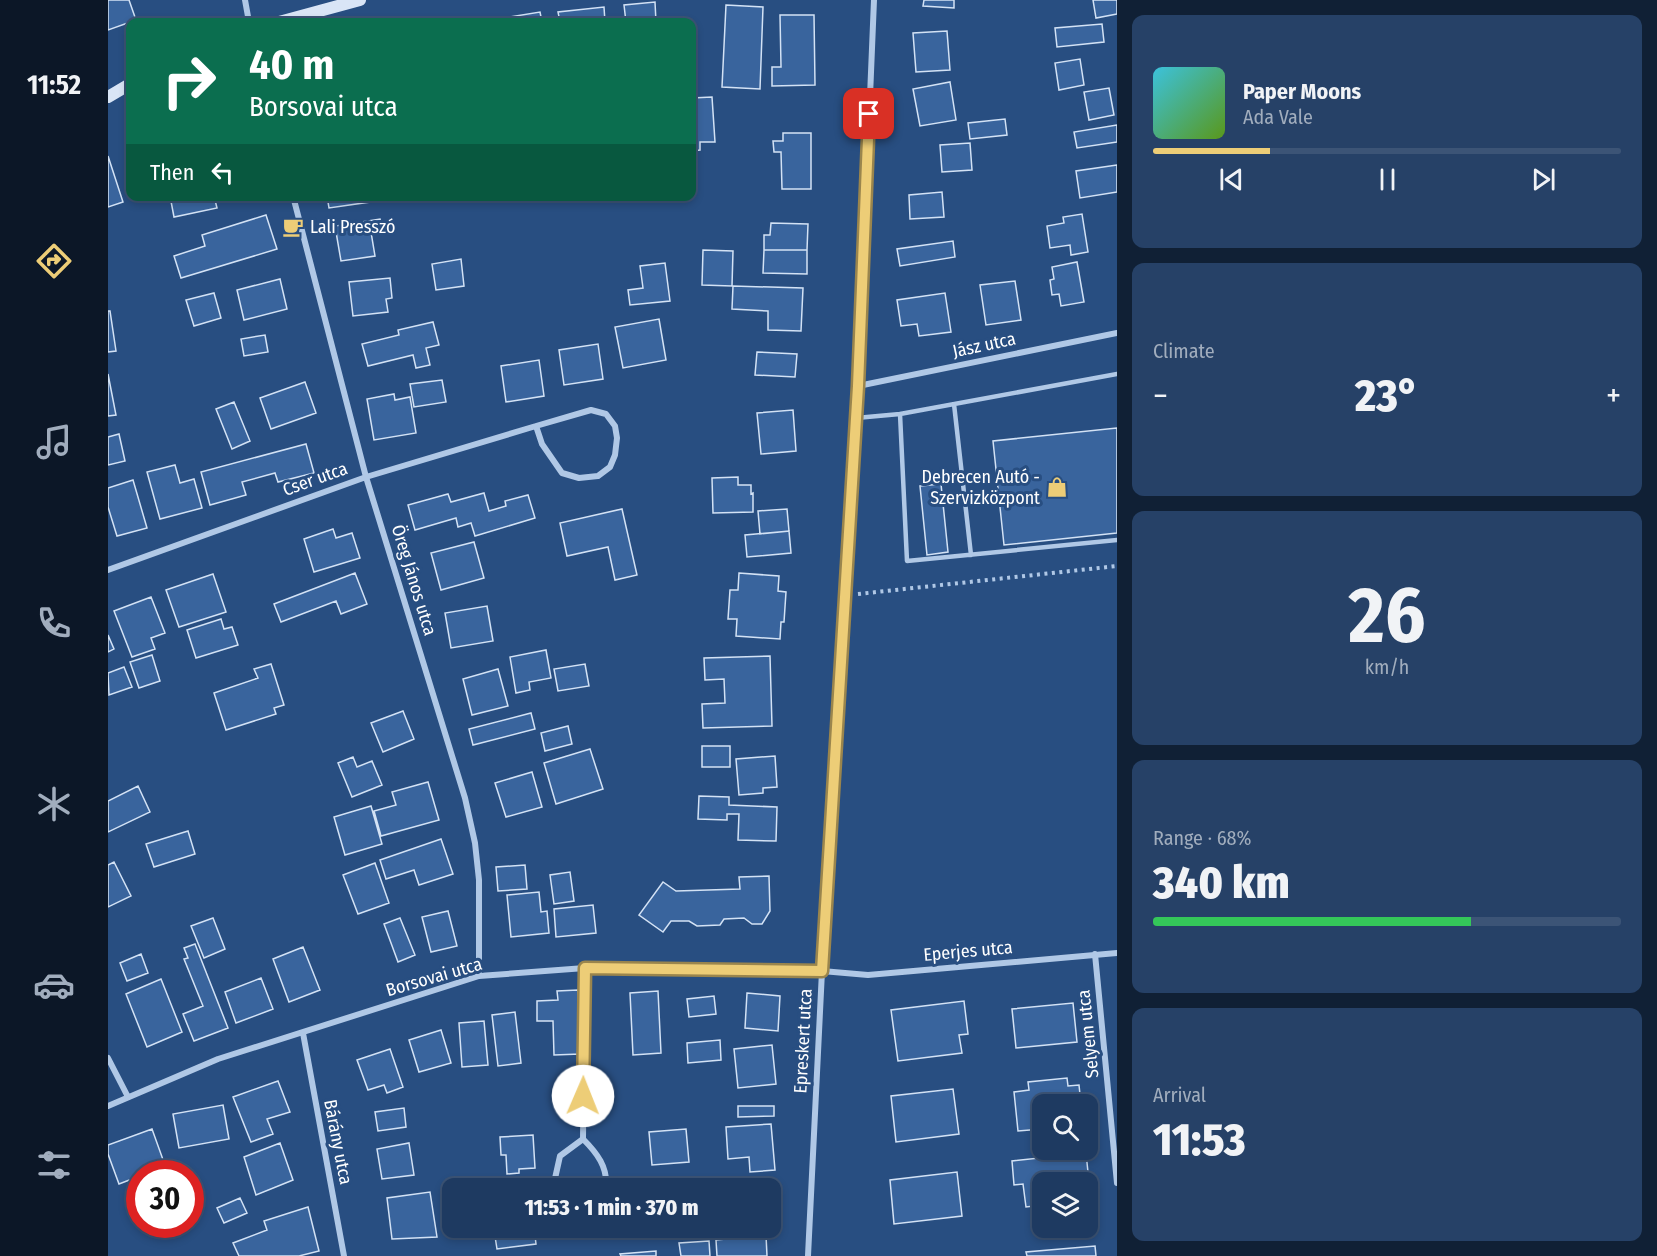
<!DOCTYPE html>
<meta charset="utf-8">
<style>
body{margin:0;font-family:"Fira Sans Condensed",sans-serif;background:#264167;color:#f1f3f6;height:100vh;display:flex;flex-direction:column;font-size:22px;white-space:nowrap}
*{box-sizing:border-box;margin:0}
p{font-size:20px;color:#a1adbd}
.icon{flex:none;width:33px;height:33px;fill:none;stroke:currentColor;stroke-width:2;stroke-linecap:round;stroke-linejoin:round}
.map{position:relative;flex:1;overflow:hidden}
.side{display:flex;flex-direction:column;gap:15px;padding:15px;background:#102035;width:540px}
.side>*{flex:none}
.guide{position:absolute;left:18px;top:18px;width:570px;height:183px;border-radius:12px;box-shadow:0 3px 9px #0003,0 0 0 2px #3c5476;background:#0b6e4f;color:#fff;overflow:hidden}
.fabs{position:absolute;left:924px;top:1094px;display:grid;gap:12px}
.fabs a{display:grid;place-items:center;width:66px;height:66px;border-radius:12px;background:#1e3a61;box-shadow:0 3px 9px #0003,0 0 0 2px #3c5476;font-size:30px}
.speed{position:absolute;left:18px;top:1160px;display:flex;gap:12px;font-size:30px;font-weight:700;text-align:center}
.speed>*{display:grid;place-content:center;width:78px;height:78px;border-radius:50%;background:#1e3a61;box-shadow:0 3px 9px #0003,0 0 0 2px #3c5476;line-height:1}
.speed .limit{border:9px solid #d22;background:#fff;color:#111}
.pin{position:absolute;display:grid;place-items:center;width:51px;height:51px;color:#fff;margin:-26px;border-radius:12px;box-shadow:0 3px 9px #0006}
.me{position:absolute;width:66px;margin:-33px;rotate:1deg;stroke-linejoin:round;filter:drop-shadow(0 0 4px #0008)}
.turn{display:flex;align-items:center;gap:21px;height:126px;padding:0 24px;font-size:27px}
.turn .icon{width:78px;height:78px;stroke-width:2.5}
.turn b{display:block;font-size:42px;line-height:51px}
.then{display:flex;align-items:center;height:57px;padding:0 24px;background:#0003;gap:12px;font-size:22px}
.big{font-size:45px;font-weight:800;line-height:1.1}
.side .tile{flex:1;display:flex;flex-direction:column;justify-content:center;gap:9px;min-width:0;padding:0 21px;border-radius:12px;background:#264167}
.side .dial{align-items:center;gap:0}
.dial b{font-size:78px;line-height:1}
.song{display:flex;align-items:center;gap:18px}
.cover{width:72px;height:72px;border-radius:9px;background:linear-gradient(135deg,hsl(190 70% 55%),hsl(90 70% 35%))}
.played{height:6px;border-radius:3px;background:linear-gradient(90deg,#edcd77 25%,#3c5476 25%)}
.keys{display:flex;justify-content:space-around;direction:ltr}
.heat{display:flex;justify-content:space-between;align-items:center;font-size:33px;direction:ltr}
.charge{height:9px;border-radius:4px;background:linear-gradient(90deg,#34c759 68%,#3c5476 0)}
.trip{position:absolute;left:334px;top:1178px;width:339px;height:60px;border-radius:12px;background:#1e3a61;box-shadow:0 3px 9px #0003,0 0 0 2px #3c5476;font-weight:800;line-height:60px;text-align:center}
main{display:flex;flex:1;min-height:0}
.menu{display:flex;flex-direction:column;width:108px;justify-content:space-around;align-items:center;background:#0c1727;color:#a1adbd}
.menu .icon{width:42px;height:42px}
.menu .selected{color:#edcd77}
.menu b{font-size:27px;color:#f1f3f6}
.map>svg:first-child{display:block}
.building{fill:#39649d;stroke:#d3e2f5;stroke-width:1.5}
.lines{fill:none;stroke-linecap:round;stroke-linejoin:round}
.path{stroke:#b0c8e6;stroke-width:4;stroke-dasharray:3 4.5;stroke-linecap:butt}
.lane{stroke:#b0c8e6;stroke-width:4.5}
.street{stroke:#b0c8e6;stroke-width:6}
.secondary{stroke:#d9e5f6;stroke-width:12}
.route-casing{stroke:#9a854d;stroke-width:15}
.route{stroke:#edcd77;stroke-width:10}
.labels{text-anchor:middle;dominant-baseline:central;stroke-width:6;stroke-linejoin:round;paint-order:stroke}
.poi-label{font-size:18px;fill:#fff;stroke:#284e81;text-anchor:start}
.street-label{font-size:18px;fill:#fff;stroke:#284e81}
</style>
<main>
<nav class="menu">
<b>11:52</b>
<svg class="icon selected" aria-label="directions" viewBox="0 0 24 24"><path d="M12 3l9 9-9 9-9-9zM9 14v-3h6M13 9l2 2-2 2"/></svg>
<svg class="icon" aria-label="music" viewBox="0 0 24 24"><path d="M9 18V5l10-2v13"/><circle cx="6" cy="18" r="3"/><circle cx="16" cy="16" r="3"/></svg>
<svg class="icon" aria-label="phone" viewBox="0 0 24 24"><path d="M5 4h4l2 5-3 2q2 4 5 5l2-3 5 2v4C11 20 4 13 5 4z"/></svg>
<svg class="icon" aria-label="climate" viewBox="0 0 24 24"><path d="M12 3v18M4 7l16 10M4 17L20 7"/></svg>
<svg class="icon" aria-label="car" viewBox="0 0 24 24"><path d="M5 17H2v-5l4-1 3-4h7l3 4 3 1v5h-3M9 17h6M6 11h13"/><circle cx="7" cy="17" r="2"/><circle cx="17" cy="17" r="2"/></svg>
<svg class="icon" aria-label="filters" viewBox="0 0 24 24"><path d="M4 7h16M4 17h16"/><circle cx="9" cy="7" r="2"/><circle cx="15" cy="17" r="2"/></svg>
</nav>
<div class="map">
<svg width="1009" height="1256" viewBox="0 0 1009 1256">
<rect width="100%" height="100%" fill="#284e81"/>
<path class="building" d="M0,0H21L28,20L0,30Z
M816,0H846V8L815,6Z
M985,0H1009V14L988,18Z
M547,2L548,22H518L516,5Z
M618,5L655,7L652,89L614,87Z
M496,7L497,22H452L450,12Z
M432,12L434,22H395V18Z
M672,15H706L707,85L664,86V67H673Z
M994,24L996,42L949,47L947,28Z
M839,31L842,70L808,72L805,33Z
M972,59L976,85L951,90L947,63Z
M842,82L848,120L812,126L805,89Z
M1001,88L1006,115L981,120L976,92Z
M604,97L607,142H592V150L584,151V98Z
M897,119L899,135L862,139L860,123Z
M1009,125V142L969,148L966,132Z
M675,133H703V189H674L673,152H666L665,141H675Z
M862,143L864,170L834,172L832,145Z
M0,156L15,202L0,207Z
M1009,165V192L972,198L968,171Z
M834,192L836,217L802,219L801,195Z
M62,196H106L109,208L66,217Z
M219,196H261L262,202L221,208Z
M974,214L980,252L963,255L962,245L942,248L939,226L956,223L955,217Z
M158,215L169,249L73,278L66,256L97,246L94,235Z
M272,219L273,224L262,226L267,256L233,261L227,226Z
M663,223L700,224L699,250H656V235H662Z
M845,241L847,257L792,266L789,249Z
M595,250L625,251L624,286L594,285Z
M656,250H699V274L655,273Z
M353,259L356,286L328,290L324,264Z
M969,262L976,302L953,306L951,294L944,295L942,280L946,279L944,267Z
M557,263L562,301L522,305L520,290L535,288L532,266Z
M282,278L284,298L278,299L280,312L245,316L241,282Z
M172,279L179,309L136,320L129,290Z
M907,281L913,320L878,325L872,285Z
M625,286L695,288L693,331L660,330V311L624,309Z
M106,293L113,318L86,326L78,300Z
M837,293L843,332L811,336L809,324L793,326L789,300Z
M0,311H2L8,351L0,352Z
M551,319L558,360L515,368L507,327Z
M325,322L331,345L318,348L322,365L308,368L305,355L260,366L254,344L291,335L290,330Z
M157,335L160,352L136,356L133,339Z
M490,344L495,379L456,385L451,350Z
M649,352L689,354L687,377L647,375Z
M431,360L436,396L398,402L393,366Z
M0,374L8,415L0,416Z
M334,380L338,402L306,407L302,384Z
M197,382L208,413L163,429L152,398Z
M286,394L287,400L302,397L308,433L266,440L259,399Z
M126,402L142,441L124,449L108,409Z
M685,410L688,451L653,454L649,413Z
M1009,428V533L896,545L885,441Z
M11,434L17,461L0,465V437Z
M198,444L206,473L170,482L167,473L134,482L138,495L102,505L93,472Z
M67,465L72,483L86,479L94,508L52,519L39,472Z
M630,477V485H643V494L645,493V512L605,513L604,478Z
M25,480L39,528L9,536L0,507V488Z
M833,484L840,552L819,555L812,486Z
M376,493L381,511L398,506L397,501L420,495L427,518L367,536L363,523L350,527L348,518L307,530L300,505L340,494L343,502Z
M514,509L529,575L507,580L500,547L459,556L452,523Z
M679,509L681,531L652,534L650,511Z
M225,529L228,538L244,533L252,558L206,572L196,539Z
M681,531L683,553L639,557L637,535Z
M366,542L376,578L333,590L323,553Z
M247,573L259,604L233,614L228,601L173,622L166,604Z
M631,573L671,576L670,591L678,592L676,622H673L672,639L628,636L629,619H620L622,590H630Z
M105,574L118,612L71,627L58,590Z
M43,597L57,633L43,638L47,649L24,657L6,611Z
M379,606L385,641L343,648L337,613Z
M113,619L116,629L124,627L130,645L88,658L79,630Z
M0,635L6,649L0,652Z
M438,650L443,678L421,682L422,690L408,693L402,657Z
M44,655L52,681L31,688L22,662Z
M662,656L664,726L595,728L594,704L617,703L616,679L597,680L596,658Z
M163,664L176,705L166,708L168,714L118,730L106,693L150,678L146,669Z
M477,664L481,686L450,691L446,669Z
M16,667L24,687L1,695L0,673Z
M390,669L400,706L364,715L355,679Z
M295,711L306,739L275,752L263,723Z
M423,713L427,729L365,745L361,729Z
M460,726L464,744L437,751L433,733Z
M594,746H622V767H594Z
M482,749L495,789L448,804L436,763Z
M667,756L669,787L655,788V793L631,795L628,759Z
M245,757L249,767L264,761L274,785L244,797L230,763Z
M424,772L434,807L398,817L387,783Z
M320,782L331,820L273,836L266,811L288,805L284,792Z
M30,786L42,812L0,832V801Z
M591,796L621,797V805L669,807L668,841L630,840L631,814H619V820L590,819Z
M263,806L274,844L237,855L226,817Z
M80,831L87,854L46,867L38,844Z
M333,839L345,874L311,885L306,870L278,879L272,860Z
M6,862L23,896L0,907V865Z
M267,863L281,903L250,914L235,875Z
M417,865L419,889L390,891L388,867Z
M462,872L466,901L446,904L442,875Z
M661,876L662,911L654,924H644L636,918L616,919L612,925L589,926L581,921H563L555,932L531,915L555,882L568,891L632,889L631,877Z
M431,892L433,912L439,911L441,933L403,937L399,895Z
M485,905L488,933L448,937L446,909Z
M340,911L349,946L323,952L314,917Z
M105,918L117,949L96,958L83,926Z
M292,918L307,955L290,962L276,924Z
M87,944L120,1028L86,1041L75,1014L95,1006L76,959L80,958L76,948Z
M195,947L212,990L181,1002L165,959Z
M33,954L40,973L19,981L12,963Z
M153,978L165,1009L128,1023L117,992Z
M53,979L74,1032L39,1047L18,994Z
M470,990L472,1054L446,1055L445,1021H429V1001L450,1000L449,991Z
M550,991L553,1053L525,1055L522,993Z
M639,993L672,996L670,1031L637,1028Z
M606,996L608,1014L581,1017L579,999Z
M856,1001L860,1034L851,1035L854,1053L790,1061L783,1010Z
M965,1003L969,1042L908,1048L904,1009Z
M407,1012L413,1063L390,1066L384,1015Z
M376,1021L380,1065L354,1067L351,1023Z
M333,1030L343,1063L311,1072L301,1040Z
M612,1040L613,1060L580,1063L579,1043Z
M664,1045L668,1084L630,1088L626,1049Z
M282,1049L295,1087L279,1093L276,1085L260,1090L249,1060Z
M959,1078L960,1086L971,1085L973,1104H934V1129L910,1131L906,1092L921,1090L920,1082Z
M170,1081L182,1112L159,1119L165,1134L143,1142L125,1097Z
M845,1089L851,1134L788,1142L783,1096Z
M115,1105L121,1139L71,1148L65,1114Z
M630,1106H666V1116L630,1117Z
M296,1108L298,1127L270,1131L267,1112Z
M663,1124L667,1170L642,1172L641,1157L620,1159L618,1127Z
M44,1129L58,1168L46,1173H32V1188L28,1189L24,1179L11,1184L0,1154V1145Z
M578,1129L581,1162L544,1165L541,1132Z
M425,1135L427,1168L411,1169V1173L399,1174L398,1155H393L392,1137Z
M172,1143L185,1180L148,1195L136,1157Z
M301,1143L306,1175L274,1179L269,1149Z
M978,1153L983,1201H980V1182H934V1205L918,1207L915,1184L906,1185L904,1161Z
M849,1172L854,1216L786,1224L782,1180Z
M663,1189H666L665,1216H663Z
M322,1192L329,1237L284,1239L279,1198Z
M132,1198L139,1213L116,1223L109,1208Z
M200,1207L211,1251L191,1256H131L125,1243L159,1230L156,1221Z
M408,1227H426L428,1244L389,1249L386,1230Z
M658,1235L659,1256H609L608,1240Z
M601,1241L602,1256H573L571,1243Z
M987,1246L988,1256H919L918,1252Z
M548,1251V1256H513L512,1254Z"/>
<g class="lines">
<path class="path" d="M750,594L1009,566"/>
<path class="lane" d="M1009,374L792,414L799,561L1009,540
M846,404L863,555
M748,418L792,414"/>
<path class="street" d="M137,0L141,22
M185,196L258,477L357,798L367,843L371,880V976
M750,386L1009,333
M0,570L258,477L428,426L483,410L498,414L507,426L509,438L507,455L502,467L490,476L471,478L454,473L434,444L428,426
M987,954L1009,1183
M477,968L475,1139C489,1153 500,1167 498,1188
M195,1033L236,1256
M0,1058L20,1097
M0,1106L110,1059L371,976L477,968L714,971L760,975L1009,953
M447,1188L446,1183L452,1156L475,1139
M700,1256L714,971L750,386L766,0"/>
<path class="secondary" d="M171,22L252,0
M0,97L22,84"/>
</g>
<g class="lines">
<g class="route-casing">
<path id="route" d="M475,1096L477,968L714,971L750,386L761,114"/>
</g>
<use href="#route" class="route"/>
</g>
<defs>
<g id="cafe-bare" transform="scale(1.62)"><path d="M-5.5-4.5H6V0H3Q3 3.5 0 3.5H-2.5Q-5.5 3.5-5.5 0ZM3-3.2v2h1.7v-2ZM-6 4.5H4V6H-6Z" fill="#edcd77" stroke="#284e81" stroke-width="2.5" paint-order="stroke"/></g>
<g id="shop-bare" transform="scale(1.62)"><path d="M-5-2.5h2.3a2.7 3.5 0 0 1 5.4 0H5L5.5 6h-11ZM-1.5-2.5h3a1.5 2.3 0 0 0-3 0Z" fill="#edcd77" stroke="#284e81" stroke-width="2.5" paint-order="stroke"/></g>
</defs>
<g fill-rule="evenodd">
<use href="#cafe-bare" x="185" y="227"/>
<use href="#shop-bare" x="949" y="487"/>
</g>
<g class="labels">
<g class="poi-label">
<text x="202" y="227">Lali Presszó</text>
<text x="932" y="477" text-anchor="end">Debrecen Autó -<tspan x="932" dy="21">Szervizközpont</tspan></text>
</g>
<g class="street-label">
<text transform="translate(876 345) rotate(-12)">Jász utca</text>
<text transform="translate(207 479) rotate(-20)">Cser utca</text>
<text transform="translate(306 580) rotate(73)">Öreg János utca</text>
<text transform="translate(860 951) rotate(-5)">Eperjes utca</text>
<text transform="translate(326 977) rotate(-16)">Borsovai utca</text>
<text transform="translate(980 1034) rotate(-96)">Selyem utca</text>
<text transform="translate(695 1041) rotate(-87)">Epreskert utca</text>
<text transform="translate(230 1142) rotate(79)">Bárány utca</text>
</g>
</g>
</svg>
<div class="fabs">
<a><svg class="icon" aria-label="search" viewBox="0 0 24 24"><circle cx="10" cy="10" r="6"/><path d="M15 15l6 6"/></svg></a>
<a><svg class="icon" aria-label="layers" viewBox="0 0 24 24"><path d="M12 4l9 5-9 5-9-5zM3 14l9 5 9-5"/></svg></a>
</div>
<div class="speed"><div class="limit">30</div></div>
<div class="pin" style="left:761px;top:114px;background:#d93025"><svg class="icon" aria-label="arrive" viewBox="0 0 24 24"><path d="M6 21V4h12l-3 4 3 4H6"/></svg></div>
<svg class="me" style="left:475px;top:1096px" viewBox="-20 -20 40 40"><circle r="19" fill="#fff"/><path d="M0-13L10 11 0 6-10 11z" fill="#edcd77"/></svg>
<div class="trip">11:53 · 1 min · 370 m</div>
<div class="guide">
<div class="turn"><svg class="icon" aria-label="right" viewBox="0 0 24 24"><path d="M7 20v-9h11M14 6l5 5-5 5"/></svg><div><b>40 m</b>Borsovai utca</div></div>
<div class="then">Then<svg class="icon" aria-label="left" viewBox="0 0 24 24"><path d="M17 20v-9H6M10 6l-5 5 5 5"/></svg></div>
</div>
</div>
<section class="side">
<div class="tile">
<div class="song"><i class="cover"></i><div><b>Paper Moons</b><p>Ada Vale</p></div></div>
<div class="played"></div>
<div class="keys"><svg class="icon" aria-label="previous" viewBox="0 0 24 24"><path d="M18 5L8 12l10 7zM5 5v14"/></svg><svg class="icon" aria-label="pause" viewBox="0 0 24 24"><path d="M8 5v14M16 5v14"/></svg><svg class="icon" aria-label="next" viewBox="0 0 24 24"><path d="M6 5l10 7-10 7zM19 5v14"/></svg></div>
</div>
<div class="tile"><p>Climate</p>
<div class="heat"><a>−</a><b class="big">23°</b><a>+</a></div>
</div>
<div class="tile dial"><b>26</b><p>km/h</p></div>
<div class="tile"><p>Range · 68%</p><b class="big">340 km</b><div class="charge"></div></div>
<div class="tile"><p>Arrival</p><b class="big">11:53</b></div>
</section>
</main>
